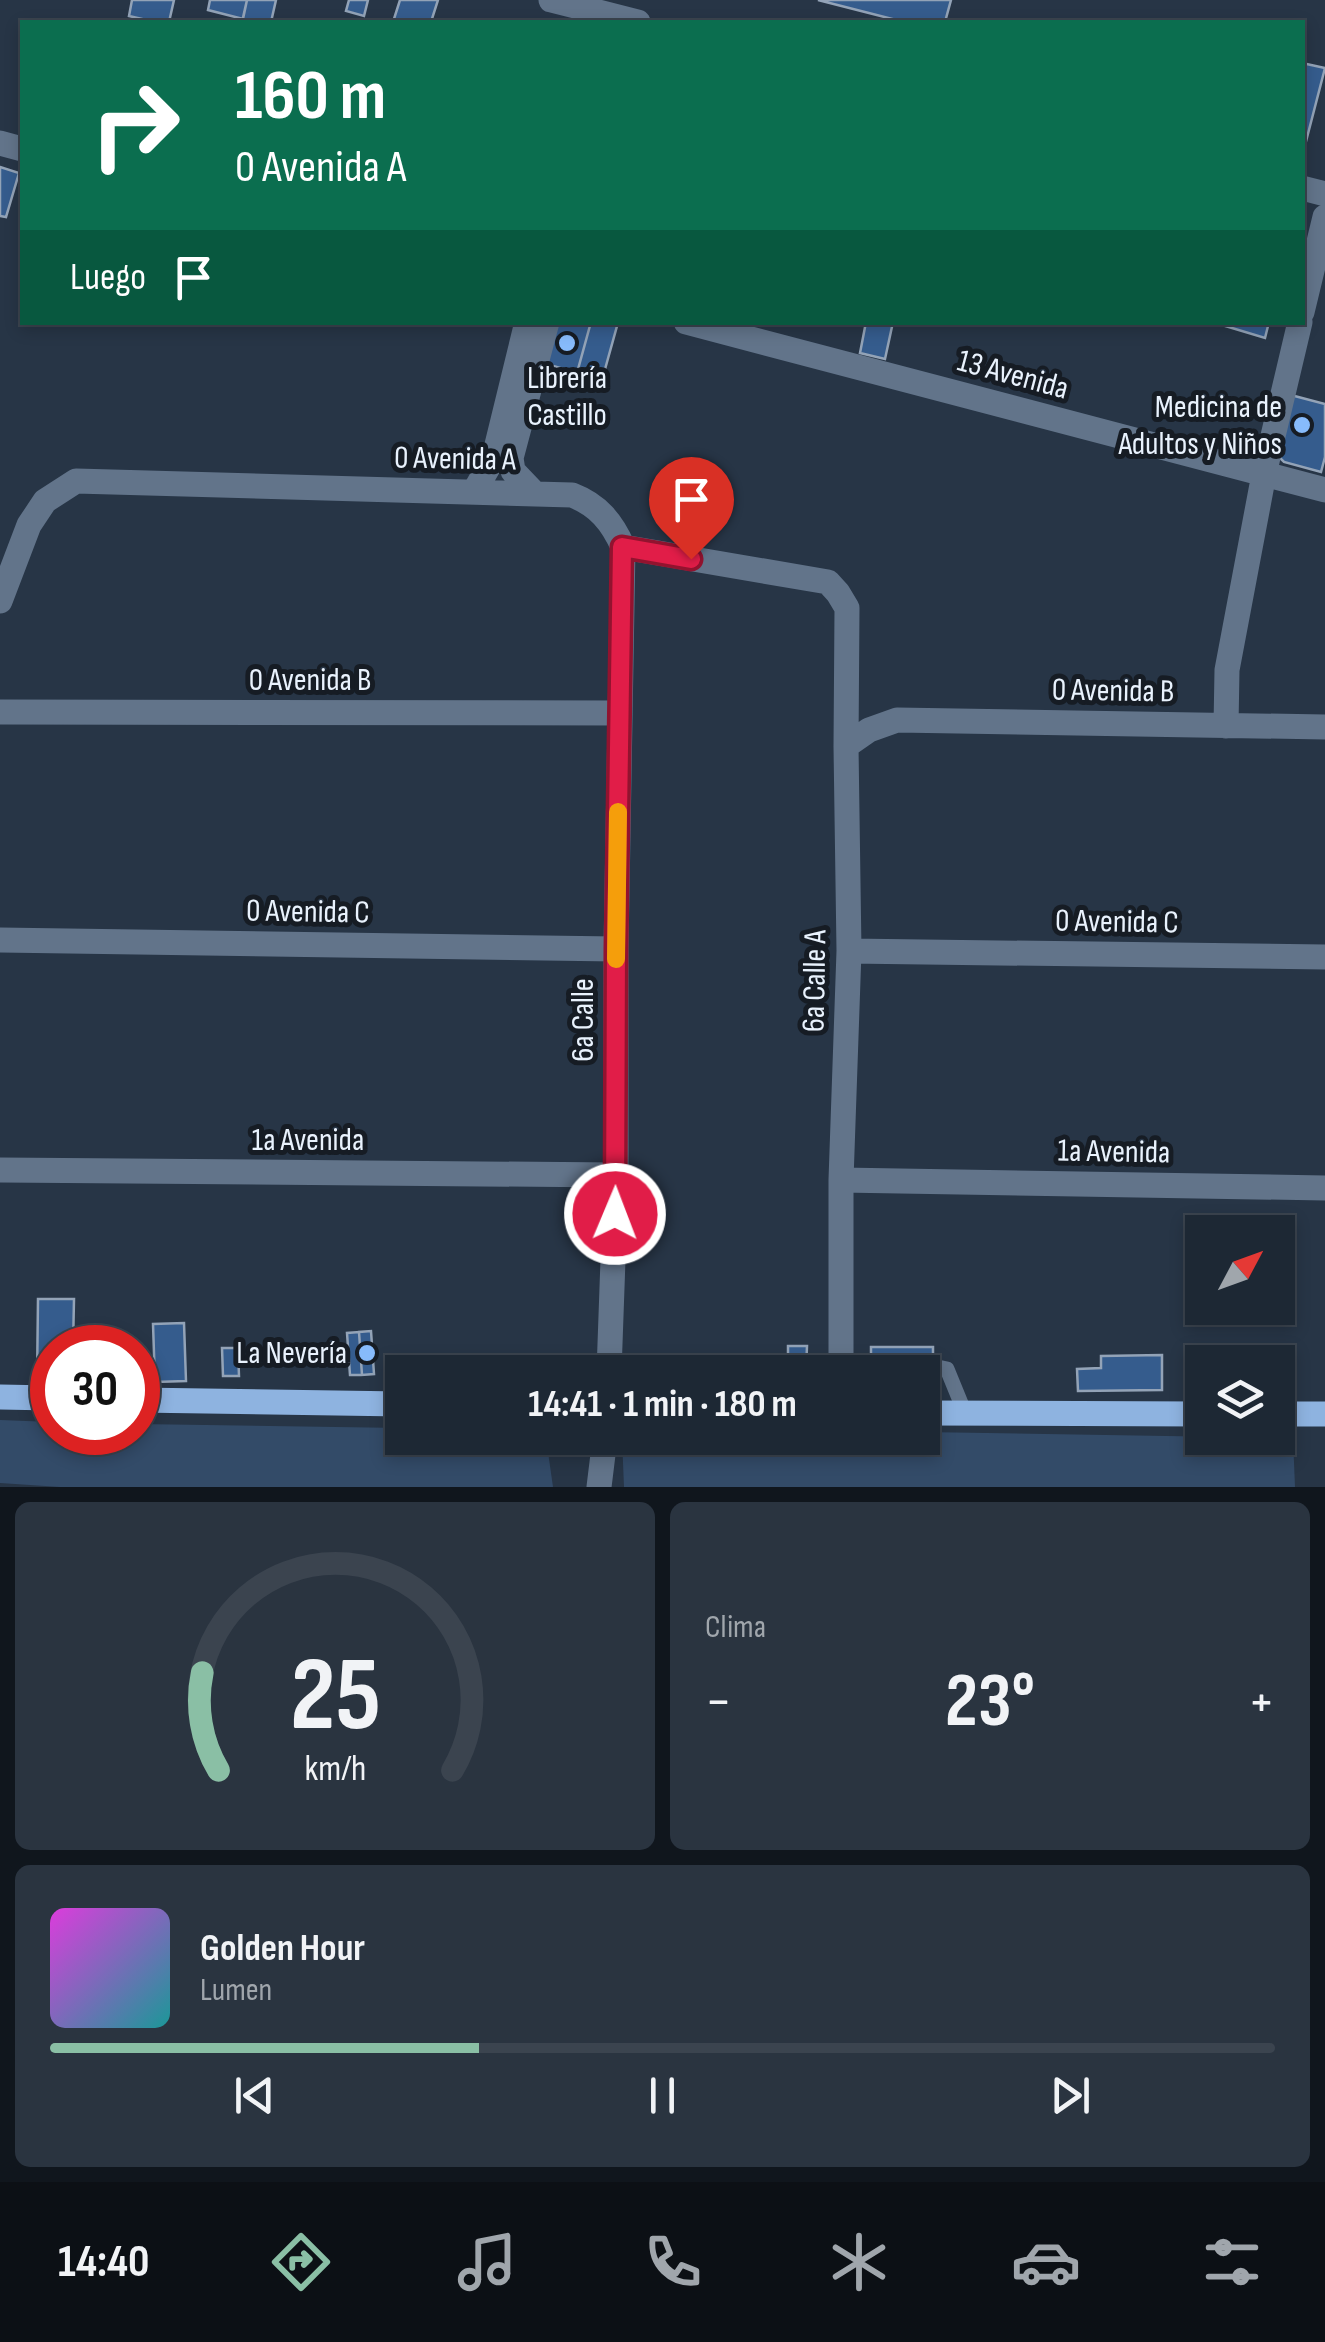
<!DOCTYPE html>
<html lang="es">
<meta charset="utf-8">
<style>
body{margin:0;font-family:"Sofia Sans Condensed",sans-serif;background:#2a3440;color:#f1f3f6;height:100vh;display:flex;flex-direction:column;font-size:38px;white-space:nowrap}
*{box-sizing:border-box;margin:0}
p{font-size:32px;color:#a0a6ac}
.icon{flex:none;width:55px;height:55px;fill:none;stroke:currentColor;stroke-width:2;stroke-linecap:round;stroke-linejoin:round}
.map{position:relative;height:1487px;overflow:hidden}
.sheet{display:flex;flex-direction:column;gap:15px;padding:15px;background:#10161d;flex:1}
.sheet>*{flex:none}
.hud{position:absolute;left:20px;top:20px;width:1285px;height:305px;border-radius:0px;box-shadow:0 5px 15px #0003,0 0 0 2px #3b444f;background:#0b6e4f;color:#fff;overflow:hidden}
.needle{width:65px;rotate:49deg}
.fabs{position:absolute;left:1185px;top:1215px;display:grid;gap:20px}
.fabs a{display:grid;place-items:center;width:110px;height:110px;border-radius:0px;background:#1d2834;box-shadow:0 5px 15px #0003,0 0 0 2px #3b444f;font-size:50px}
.speed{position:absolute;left:30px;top:1325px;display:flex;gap:20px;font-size:50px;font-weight:700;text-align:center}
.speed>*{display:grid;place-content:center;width:130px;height:130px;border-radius:50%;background:#1d2834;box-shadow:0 5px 15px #0003,0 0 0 2px #3b444f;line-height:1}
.speed .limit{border:15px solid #d22;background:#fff;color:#111}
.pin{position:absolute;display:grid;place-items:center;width:85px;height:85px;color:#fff;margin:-102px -42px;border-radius:50% 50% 50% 0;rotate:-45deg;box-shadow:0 0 10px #0007}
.pin .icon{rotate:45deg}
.me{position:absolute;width:110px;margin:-55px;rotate:1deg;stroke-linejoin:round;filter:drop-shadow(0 0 8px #0008)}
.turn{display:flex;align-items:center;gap:35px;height:210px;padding:0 50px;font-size:45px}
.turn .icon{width:130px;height:130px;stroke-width:2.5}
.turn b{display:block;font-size:70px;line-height:85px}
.then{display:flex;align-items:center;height:95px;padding:0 50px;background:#0003;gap:20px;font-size:38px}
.big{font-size:75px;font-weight:700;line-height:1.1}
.sheet .tile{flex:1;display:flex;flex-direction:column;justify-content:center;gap:15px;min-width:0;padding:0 35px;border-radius:15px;background:#2a3440}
.sheet .dial{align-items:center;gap:0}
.dial svg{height:260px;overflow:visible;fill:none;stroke:#3b444f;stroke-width:7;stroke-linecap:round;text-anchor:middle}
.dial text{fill:#f1f3f6;stroke:none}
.song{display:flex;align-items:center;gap:30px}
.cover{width:120px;height:120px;border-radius:15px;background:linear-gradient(135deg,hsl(300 70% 55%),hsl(180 70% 35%))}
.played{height:10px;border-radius:5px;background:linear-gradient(90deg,#8abfa5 35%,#3b444f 35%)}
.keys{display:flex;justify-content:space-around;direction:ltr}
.heat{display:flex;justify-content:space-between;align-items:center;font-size:55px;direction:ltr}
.sheet .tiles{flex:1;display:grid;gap:15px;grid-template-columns:1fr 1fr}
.tile:last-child{grid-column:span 2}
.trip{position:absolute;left:385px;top:1355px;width:555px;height:100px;border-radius:0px;background:#1d2834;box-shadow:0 5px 15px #0003,0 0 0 2px #3b444f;font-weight:700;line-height:100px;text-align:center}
.tab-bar{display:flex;height:160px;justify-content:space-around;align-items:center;background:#0c1015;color:#a0a6ac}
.tab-bar .icon{width:70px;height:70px}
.tab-bar .on{color:#8abfa5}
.tab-bar b{font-size:45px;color:#f1f3f6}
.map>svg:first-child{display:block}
.green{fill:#334b68}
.building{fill:#355c8d;stroke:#93a3b7;stroke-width:2.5}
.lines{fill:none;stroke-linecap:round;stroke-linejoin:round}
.service{stroke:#62748a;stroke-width:15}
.minor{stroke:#62748a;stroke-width:25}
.primary{stroke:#8eb3e0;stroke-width:25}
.route-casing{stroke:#92132f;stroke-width:25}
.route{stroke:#e11d48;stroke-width:18}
.slow{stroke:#f59e0b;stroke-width:18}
.poi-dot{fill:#87bbfb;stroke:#161c24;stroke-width:4}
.labels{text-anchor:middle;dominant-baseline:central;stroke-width:10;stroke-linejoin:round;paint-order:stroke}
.street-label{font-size:32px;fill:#e9f2fd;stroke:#161c24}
.poi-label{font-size:32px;fill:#e9f2fd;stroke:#161c24;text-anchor:end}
</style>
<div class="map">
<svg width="1325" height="1487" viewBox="0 0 1325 1487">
<rect width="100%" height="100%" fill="#273546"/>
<path class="green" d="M0,1420L52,1422V1432H138V1424L402,1428V1438H546L553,1487H60L0,1483Z
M923,1432L1293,1438L1295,1487H624L622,1438H922Z"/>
<path class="building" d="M132,0H174L169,22H155L129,16Z
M210,0H247L243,19L208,10Z
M247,0H276L271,22H242Z
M349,0H368L364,16L346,11Z
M400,0H438L431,22H393Z
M818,0H951L945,22H904Z
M1302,63L1325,68L1303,153H1302Z
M0,167L19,173L6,217L0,216Z
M555,322H591L577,373L543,363Z
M591,322H603L617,326L602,380L577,373Z
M866,322H893L885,359L860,353Z
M1212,322H1269L1265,338Z
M1287,394L1325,404V457L1321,472L1284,462L1277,455Z
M38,1299H74L73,1348H52V1382L37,1381Z
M184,1323L186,1381L155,1382L153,1324Z
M371,1331L374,1374L362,1375L359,1332Z
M359,1332L362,1375H350L347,1333Z
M788,1346H807L806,1371L804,1372H788Z
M871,1347H933V1381H922V1372H871Z
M222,1348H238L239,1376H223Z
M1162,1355V1390L1078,1391L1077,1369L1101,1368V1356Z"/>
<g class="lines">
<path class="service" d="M933,1366L947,1369L965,1413
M841,1369L871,1366"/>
<path class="minor" d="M551,0L638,22
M0,143L22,149
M1302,188L1325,194
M1302,312L1325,217
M686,322L1325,490
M474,492L494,457L527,322
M534,493L513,471L511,458L547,322
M623,547L828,582L838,593L847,608L846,746L849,951L841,1180V1372
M0,601L29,525L45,501L76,481L572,495C598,505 612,522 623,547L616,949V1175L609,1372
M0,712L620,713
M1226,726L1227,670L1264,474L1300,322
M846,746L869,730L897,720L1325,727
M0,940L616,949
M849,951L1325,957
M0,1170L616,1175
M841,1180L1325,1188
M599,1487L605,1438"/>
<path class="primary" d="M0,1397L52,1398
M138,1400L402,1404
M922,1413L1202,1414
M1278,1414H1325"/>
</g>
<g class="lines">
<g class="route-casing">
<path id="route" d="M615,1214L616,949L622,547L691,559"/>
</g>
<use href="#route" class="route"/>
<path class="slow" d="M616,959L618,812"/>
</g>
<g class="poi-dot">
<circle cx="567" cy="343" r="10"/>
<circle cx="1302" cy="425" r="10"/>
<circle cx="367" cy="1353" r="10"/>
</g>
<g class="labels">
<g class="street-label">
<text transform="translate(1013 375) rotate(15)">13 Avenida</text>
<text transform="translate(455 459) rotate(1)">0 Avenida A</text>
<text x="310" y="680">0 Avenida B</text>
<text transform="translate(1113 691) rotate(1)">0 Avenida B</text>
<text transform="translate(308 912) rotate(1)">0 Avenida C</text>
<text transform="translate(1117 922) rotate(1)">0 Avenida C</text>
<text transform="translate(815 981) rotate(-89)">6a Calle A</text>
<text transform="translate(583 1020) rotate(-90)">6a Calle</text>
<text x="308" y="1140">1a Avenida</text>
<text transform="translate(1114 1152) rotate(1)">1a Avenida</text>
</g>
<g class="poi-label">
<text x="567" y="378" text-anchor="middle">Librería<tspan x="567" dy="37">Castillo</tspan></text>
<text x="1282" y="407">Medicina de<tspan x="1282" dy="37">Adultos y Niños</tspan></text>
<text x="347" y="1353">La Nevería</text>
</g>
</g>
</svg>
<div class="fabs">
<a><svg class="needle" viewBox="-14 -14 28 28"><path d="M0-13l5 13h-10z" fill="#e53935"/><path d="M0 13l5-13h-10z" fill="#a0a6ac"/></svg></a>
<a><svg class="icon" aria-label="layers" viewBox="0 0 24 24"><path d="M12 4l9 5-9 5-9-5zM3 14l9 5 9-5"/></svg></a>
</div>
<div class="speed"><div class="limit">30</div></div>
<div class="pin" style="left:691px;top:559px;background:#d93025"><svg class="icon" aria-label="arrive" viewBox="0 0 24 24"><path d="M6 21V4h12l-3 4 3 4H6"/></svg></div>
<svg class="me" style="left:615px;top:1214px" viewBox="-20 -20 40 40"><circle r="17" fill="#e11d48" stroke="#fff" stroke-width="3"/><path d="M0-11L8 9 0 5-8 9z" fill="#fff"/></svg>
<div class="trip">14:41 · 1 min · 180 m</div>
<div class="hud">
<div class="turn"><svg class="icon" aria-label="right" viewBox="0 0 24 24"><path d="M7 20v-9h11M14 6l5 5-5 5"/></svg><div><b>160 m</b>0 Avenida A</div></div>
<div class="then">Luego<svg class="icon" aria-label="arrive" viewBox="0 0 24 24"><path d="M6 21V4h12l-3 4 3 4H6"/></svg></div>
</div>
</div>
<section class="sheet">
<div class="tiles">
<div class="tile dial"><svg viewBox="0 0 100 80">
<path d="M14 69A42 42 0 1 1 86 69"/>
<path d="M14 69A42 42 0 0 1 9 39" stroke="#8abfa5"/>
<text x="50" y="56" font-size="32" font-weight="700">25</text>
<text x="50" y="72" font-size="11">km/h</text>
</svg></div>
<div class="tile"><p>Clima</p>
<div class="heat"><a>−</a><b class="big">23°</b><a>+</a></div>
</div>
<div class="tile">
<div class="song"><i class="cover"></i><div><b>Golden Hour</b><p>Lumen</p></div></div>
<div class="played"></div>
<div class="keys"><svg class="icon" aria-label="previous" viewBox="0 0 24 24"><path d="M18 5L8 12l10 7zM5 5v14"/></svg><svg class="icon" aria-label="pause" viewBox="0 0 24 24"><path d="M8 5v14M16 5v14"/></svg><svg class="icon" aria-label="next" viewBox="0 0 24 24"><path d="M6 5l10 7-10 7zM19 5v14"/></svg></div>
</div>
</div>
</section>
<nav class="tab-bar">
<b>14:40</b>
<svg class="icon on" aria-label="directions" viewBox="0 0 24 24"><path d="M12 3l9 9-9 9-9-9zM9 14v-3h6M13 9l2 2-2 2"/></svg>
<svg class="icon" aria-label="music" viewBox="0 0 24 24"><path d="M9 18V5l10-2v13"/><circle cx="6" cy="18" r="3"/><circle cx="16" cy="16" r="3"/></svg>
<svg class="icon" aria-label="phone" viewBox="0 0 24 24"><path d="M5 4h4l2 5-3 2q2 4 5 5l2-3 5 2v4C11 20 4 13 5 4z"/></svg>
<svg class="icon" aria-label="climate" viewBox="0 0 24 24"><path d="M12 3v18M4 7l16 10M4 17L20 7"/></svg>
<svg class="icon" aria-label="car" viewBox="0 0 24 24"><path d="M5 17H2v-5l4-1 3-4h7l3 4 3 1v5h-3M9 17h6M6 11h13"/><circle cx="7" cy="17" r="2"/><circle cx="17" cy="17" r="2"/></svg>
<svg class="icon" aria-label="filters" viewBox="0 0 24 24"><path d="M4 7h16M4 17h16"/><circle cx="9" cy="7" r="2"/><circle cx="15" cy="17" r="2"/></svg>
</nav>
